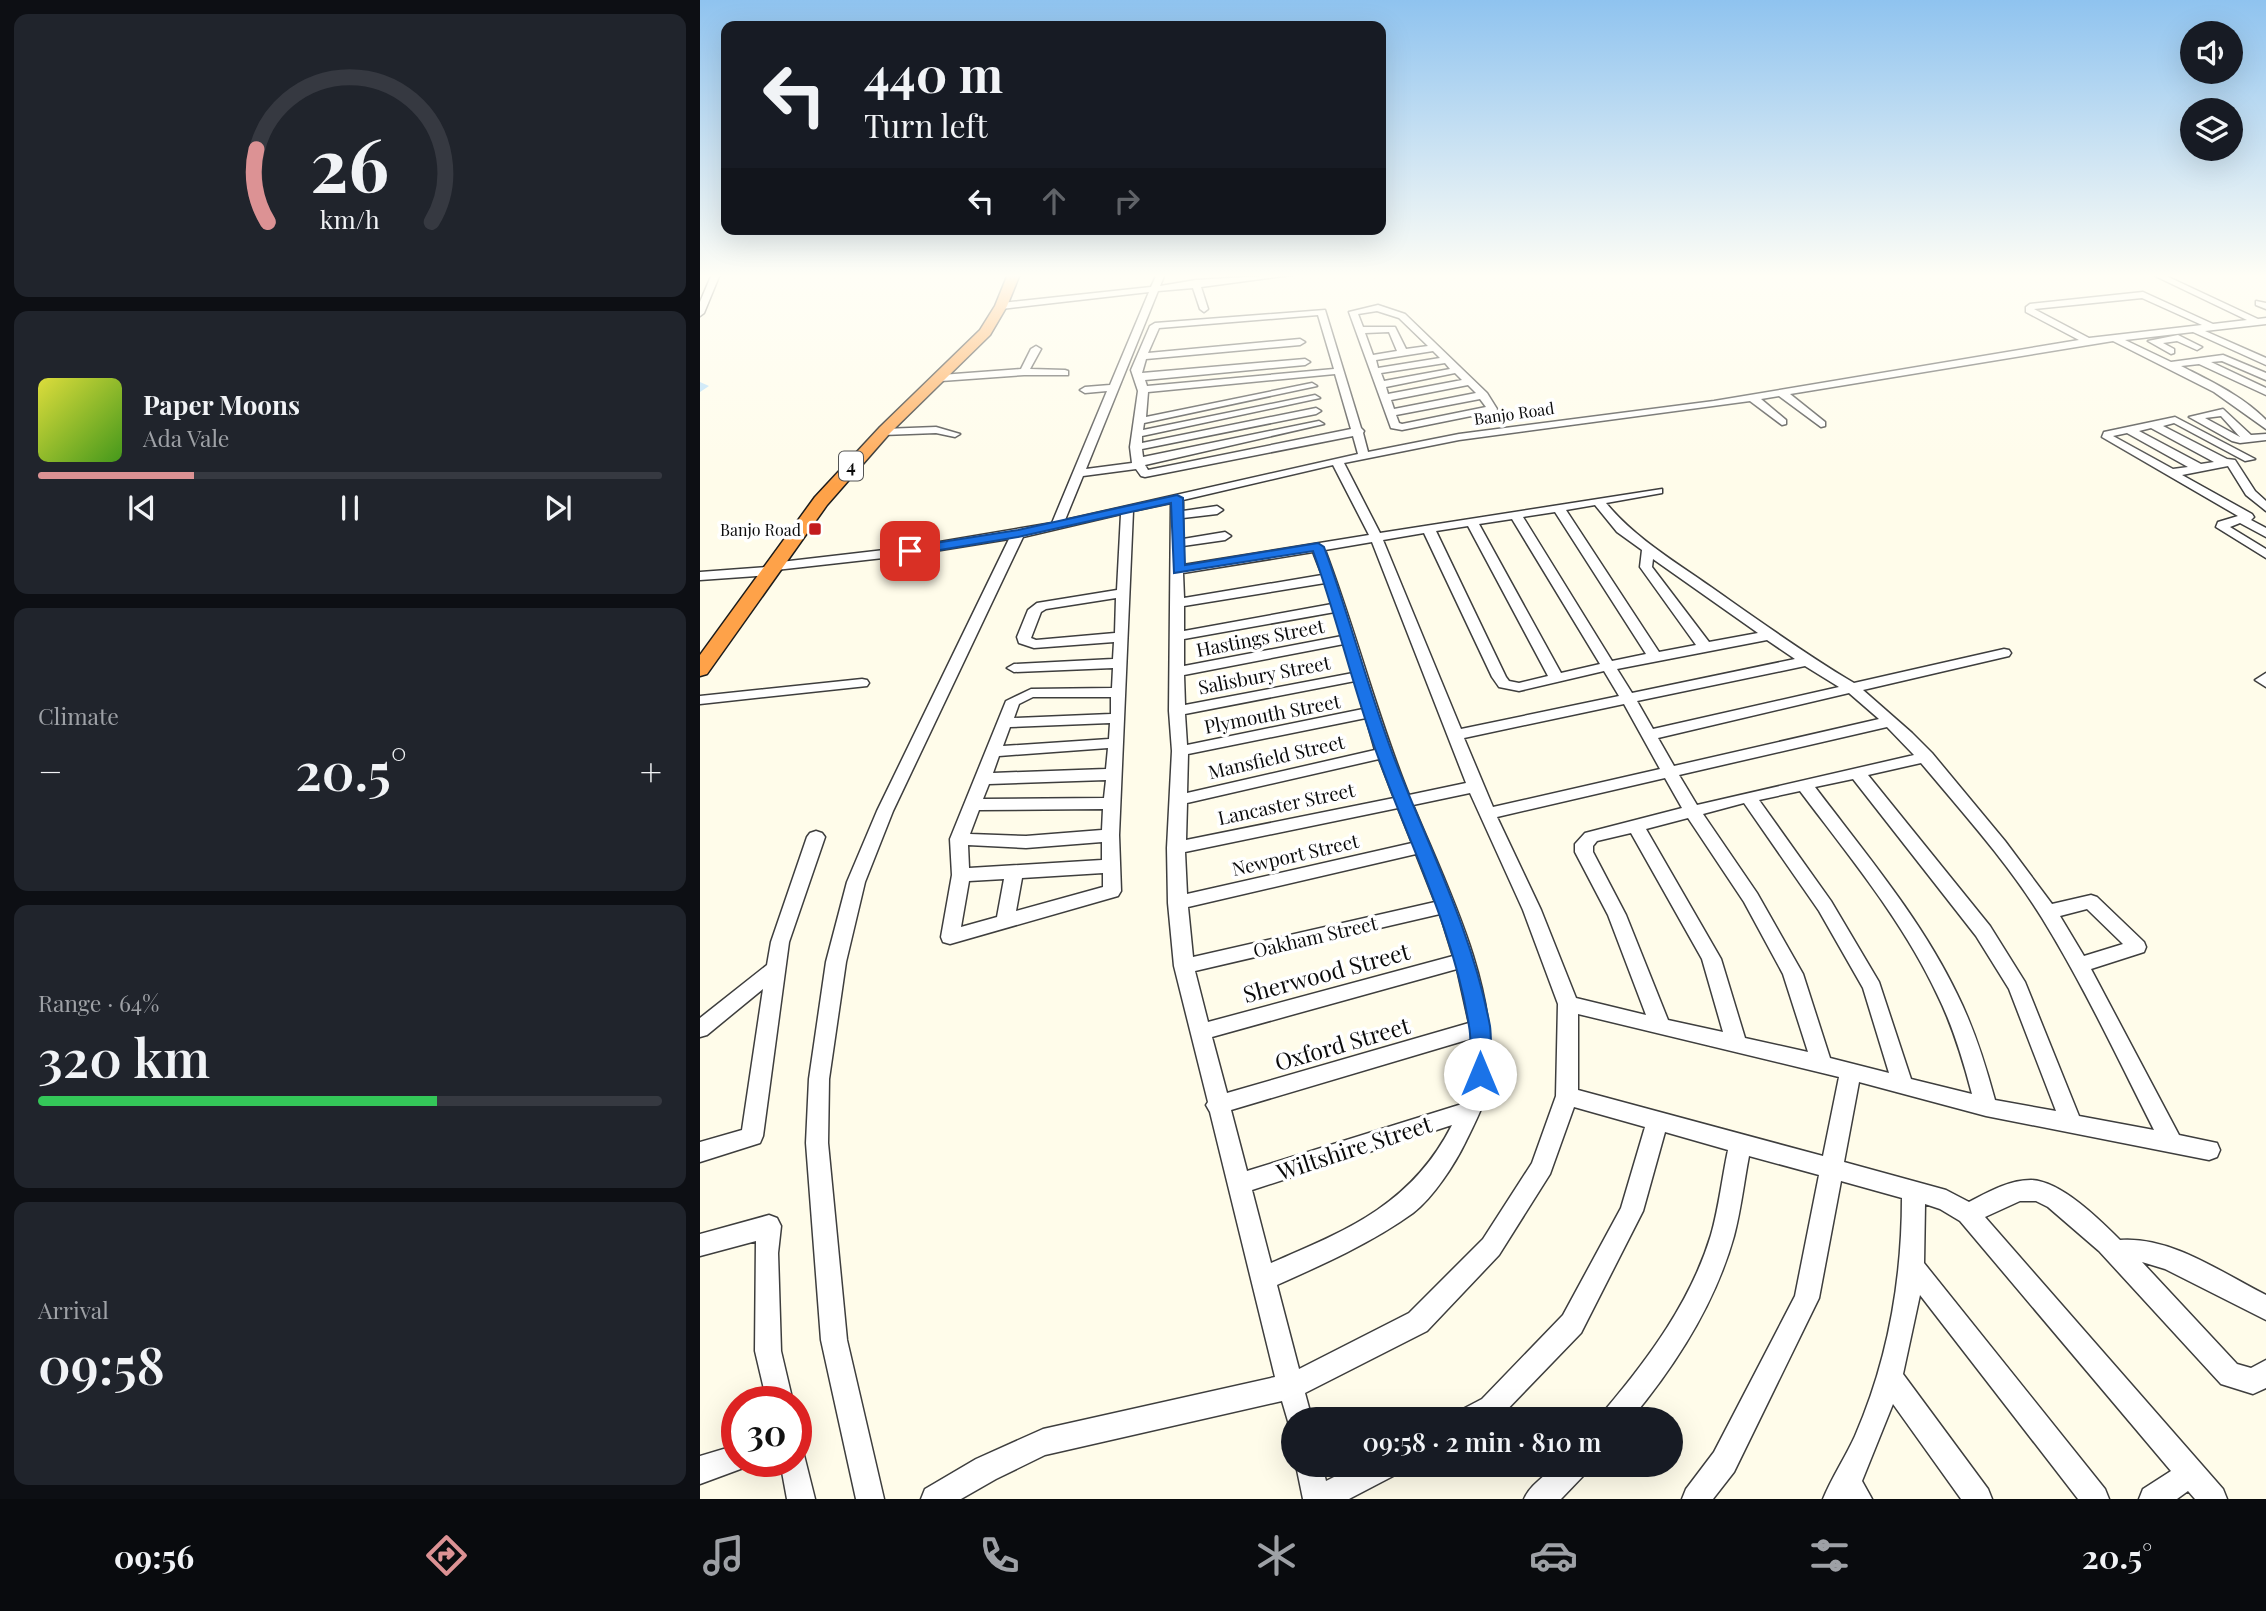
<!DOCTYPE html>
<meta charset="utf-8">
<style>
body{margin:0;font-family:"Playfair Display",serif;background:#20242c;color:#f1f3f6;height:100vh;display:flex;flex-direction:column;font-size:26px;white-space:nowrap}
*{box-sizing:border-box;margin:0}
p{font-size:23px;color:#9ea1a6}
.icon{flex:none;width:38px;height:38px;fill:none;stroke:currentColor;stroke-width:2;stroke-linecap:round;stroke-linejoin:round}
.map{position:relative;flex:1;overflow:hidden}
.details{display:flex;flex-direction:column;gap:14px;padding:14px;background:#0d0f14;width:700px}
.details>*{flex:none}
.top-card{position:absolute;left:21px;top:21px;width:665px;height:214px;border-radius:14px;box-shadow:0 7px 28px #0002;background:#171b24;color:#f1f3f6;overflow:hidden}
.controls{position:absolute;left:1480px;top:21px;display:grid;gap:14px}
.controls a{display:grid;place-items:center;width:63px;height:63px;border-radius:50%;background:#171b24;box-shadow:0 7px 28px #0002;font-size:35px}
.speed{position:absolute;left:21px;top:1386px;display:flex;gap:14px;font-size:35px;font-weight:700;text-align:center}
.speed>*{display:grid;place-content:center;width:91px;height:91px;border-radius:50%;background:#171b24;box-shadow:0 7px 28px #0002;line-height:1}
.speed .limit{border:10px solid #d22;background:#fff;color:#111}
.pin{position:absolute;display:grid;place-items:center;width:60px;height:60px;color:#fff;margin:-30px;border-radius:14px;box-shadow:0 4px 10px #0006}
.me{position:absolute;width:77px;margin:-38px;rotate:0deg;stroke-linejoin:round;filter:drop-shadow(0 0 5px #0008)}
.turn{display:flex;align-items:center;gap:24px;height:147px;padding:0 28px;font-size:32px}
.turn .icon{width:91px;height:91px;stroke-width:2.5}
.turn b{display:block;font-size:49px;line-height:60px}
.lanes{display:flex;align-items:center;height:66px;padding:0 28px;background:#0003;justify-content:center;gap:35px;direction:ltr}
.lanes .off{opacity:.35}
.big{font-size:52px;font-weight:600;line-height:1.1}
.details .card{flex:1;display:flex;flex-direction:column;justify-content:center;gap:10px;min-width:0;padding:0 24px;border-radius:14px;background:#20242c}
.details .dial{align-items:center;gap:0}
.dial svg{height:182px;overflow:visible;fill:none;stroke:#363941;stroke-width:7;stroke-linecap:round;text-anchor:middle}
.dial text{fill:#f1f3f6;stroke:none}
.song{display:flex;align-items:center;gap:21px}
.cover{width:84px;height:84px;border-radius:10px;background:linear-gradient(135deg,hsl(60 70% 55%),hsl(100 70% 35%))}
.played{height:7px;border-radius:4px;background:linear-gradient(90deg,#dc9294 25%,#363941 25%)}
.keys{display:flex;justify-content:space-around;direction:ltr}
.heat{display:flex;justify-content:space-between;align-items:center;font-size:38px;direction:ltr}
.charge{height:10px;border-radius:5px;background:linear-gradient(90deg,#34c759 64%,#363941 0)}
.trip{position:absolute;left:581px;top:1407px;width:402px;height:70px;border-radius:35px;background:#171b24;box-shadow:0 7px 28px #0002;font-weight:600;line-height:70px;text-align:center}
.tabs{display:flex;height:112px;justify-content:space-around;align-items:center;background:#090b0e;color:#9ea1a6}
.tabs .icon{width:49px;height:49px}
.tabs .selected{color:#dc9294}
.tabs b{font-size:32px;color:#f1f3f6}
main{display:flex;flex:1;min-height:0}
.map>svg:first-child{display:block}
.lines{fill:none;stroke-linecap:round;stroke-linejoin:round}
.river{fill:#abd9fa;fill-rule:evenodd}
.building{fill:#554d47}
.minor-casing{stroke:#3e3e3e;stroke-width:3}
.highway-casing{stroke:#1c1c1c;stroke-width:3}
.minor{fill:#fff;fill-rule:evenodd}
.highway{fill:#fea249;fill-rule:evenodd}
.route{fill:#1a73e8;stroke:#114b97;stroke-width:2}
.poi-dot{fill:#c31c1d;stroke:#fff;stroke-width:2.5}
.labels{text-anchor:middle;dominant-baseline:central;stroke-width:7;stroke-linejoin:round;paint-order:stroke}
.far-street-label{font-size:16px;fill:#0b0b0b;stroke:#fff}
.far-poi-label{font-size:16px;fill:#0b0b0b;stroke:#fff;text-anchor:end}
.shield{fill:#fff;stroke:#545454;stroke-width:2}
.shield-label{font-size:18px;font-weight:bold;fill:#0b0b0b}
.street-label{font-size:19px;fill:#0b0b0b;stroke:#fff}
.near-street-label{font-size:23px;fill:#0b0b0b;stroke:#fff}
</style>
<main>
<section class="details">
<div class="card dial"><svg viewBox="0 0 100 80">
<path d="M14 69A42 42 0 1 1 86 69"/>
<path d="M14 69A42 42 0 0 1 9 37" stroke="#dc9294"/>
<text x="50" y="56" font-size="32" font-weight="700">26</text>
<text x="50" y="72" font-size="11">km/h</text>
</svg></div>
<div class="card">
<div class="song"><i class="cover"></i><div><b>Paper Moons</b><p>Ada Vale</p></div></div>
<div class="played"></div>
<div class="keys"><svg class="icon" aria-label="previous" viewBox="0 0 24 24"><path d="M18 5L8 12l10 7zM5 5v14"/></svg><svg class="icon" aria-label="pause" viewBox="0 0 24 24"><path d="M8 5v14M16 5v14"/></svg><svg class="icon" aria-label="next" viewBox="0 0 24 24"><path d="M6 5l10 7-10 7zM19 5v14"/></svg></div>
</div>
<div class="card"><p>Climate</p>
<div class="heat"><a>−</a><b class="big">20.5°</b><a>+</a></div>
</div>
<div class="card"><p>Range · 64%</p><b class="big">320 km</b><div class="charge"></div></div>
<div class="card"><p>Arrival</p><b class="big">09:58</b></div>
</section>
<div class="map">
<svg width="1566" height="1499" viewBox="0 0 1566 1499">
<rect width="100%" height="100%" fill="#fffcea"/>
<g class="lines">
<path class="river" d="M0,382L9,386L0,392Z"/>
</g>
<path class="building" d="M228,555L225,570L205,572L210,558Z"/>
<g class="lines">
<g class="minor-casing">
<path id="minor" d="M12,274H20L4,313L0,316V302Z
M457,274H465L460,286L496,280L599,274L501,287L508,309L504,312L500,309L493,288L458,291L386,469L432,463L430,447L438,391L431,370L450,326L455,323L625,310L661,428L664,431L663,433L668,452L759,434L1014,401L1379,340L1326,312V307L1330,304L1443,292L1513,324L1547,320L1451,274H1462L1558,319L1566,318V324L1505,331L1566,358V365L1493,332L1425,340L1471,362L1523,355L1566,373V380L1522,361L1511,362L1566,388V395L1499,364L1481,366C1510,381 1543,396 1566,420V429L1514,392L1413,341L1090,394L1125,422V426L1121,427L1079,396L1061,399L1086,420V424L1082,425L1050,401L759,440L644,463L680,533L962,489V493L906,503C935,538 974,561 1011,587C1058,620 1105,654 1154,683L1304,649L1309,650L1311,653L1309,656L1163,690L1212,733L1232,753L1305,841L1352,904L1391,895L1397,897L1444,942L1446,947L1444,952L1391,969L1479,1135L1517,1143L1520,1150L1517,1157L1509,1160L1286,1116L1159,1082L1144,1162L1246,1190L1269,1202C1288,1192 1309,1180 1331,1180C1361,1181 1400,1220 1420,1240C1471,1236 1522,1273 1566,1295V1320L1465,1269L1442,1262L1537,1364L1551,1368L1566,1360V1388L1553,1394L1521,1384L1399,1251L1348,1207L1336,1201H1320L1285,1217L1523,1489L1527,1499H1495L1488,1491L1477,1499H1439L1443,1489L1471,1471L1260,1221L1240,1209L1225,1204L1224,1263L1405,1489L1409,1499H1378L1220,1295L1203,1374L1288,1489L1292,1499H1261L1193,1404L1162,1481L1172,1499H1123C1132,1477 1145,1458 1155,1436C1188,1360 1202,1280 1202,1198L1141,1181L1119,1298L1034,1472L1013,1499H982L986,1489L1014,1452L1095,1296L1119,1175L1049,1156C1044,1182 1041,1210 1034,1236C1015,1304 976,1365 931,1419H901L905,1410C949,1358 991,1301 1011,1235C1019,1207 1022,1178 1028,1150L965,1132L943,1211L881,1333L800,1417L757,1419L761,1410L782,1399L863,1315L921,1208L945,1127L874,1107L850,1174L799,1255L727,1331L605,1393L612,1419H593V1430L590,1428L582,1401L345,1455L296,1479L261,1499H221L225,1489L276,1459L343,1429L575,1377L510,1112L506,1105L508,1102L474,966L468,903L467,848L472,751L469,711L471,503L433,511L419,835L421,891L418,896L250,944L243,942L241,937L252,875L250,839L306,701L331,689L412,688L413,668L314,672L307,668L314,664L413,659L414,642L334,648L319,643L317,637L328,610L337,603L417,590L421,514L323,537L193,811L165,882L146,962L129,1079L128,1143L147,1340L184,1499H156L121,1340L106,1143L109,1079L126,962L147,882L177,811L309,539L210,555L76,570L70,575L0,580V572L66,567L72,563L210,547L352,523L407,391L385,393L380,390L385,387L410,385L449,292L301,309L297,306L301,303L451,287ZM1442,298L1502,325L1389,338L1334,309ZM618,315L634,369L447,386L445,380L605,365L610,362L605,359L442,373L446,359L600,345L605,342L600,339L448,353L459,328ZM635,374L651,429L448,470L445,465L624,424L619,421L443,457L442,449L616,414L621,411L616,408L442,443V436L620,398L615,395L443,430L444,423L617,386L612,383L446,417L448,392ZM653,436L658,454L365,520L383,476L436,469L441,476L445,477ZM633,465L669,535L483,565V546L525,540L531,536L525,532L483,539V518L517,514L523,510L517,506L483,511V500ZM895,505L917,532L942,550L940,567L996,645L959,652L866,510ZM855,512L946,654L912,661L823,517ZM812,519L900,664L861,673L779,524ZM768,526L848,676L819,683L809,681L806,677L736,531ZM724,533L792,677L799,687L819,691L904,671L919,696L761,729L683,540ZM672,542L766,783L709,795C676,714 656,631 625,550ZM613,552L622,575L484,598L483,573ZM953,559L1058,633L1009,642L952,567ZM625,583L632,604L484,631V606ZM416,598L415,633L336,640L331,638L341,612L346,609ZM635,612L642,636L484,666V639ZM1067,640L1095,659L932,693L917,669ZM644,644L653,673L485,705L484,675ZM1105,666L1139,687L953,729L937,701ZM655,681L663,709L487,745L485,714ZM1149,693L1179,719L974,766L958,738ZM333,697H411V714L314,718L319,704ZM924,704L960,769L793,807L764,738ZM666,718L675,750L487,793L488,754ZM410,723L409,739L303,746L310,727ZM1187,727L1214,755L997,805L979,775ZM408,748L406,769L293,773L299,756ZM679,759L694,798L486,840L487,803ZM1221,763C1263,813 1308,863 1342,918C1384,986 1418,1059 1454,1130L1379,1116L1325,982L1290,926L1168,775ZM965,778L982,808L885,833L875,844V852L908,915L946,1015L876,998L841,910L797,817ZM1153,779L1276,936L1309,989L1356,1111L1295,1100C1285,1063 1274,1028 1257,994C1221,919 1165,853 1115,787ZM406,780L404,798L283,799L289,784ZM1100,791C1148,855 1203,921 1237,994C1253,1026 1263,1060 1272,1094L1211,1079L1179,982L1131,901L1059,800ZM770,793L823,910L858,1004L856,1096L832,1163L783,1239L709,1313L599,1369L577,1285C624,1264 671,1243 713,1213C733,1198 755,1164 766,1141C777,1119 789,1096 790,1072C796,982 746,885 713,805ZM1044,803L1119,911L1163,988L1189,1073L1130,1058L1103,974L1057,893L1003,814ZM698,808L712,843L487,894L485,852ZM403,809L402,830L326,836L270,834L279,810ZM988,818L1044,902L1083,974L1108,1052L1045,1038L1021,959L946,829ZM931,833L1002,959L1023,1032L968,1020L926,915L893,852V846L897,841ZM402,842V860L269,868L268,845L326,848ZM716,854L735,902L493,957L488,907ZM403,873V887L316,911L322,878ZM304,879L297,917L261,927L269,881ZM1387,909L1423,944L1384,956L1360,916ZM740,914L753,956L508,1022L495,971ZM757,969L769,1023L527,1093L512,1037ZM878,1014L1139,1077L1123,1156L878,1090ZM770,1039V1074L762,1104L547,1171L531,1110ZM752,1125C712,1204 648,1230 571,1263L552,1190Z
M1556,301L1566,303V309L1556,305Z
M678,305L705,314L787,393L797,409L796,411L702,430L691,428L649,312ZM677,311L699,318L728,346L706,349L695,327H663L658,314ZM689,332L697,351L673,355L665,333ZM733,351L740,358L678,368L676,360ZM745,363L750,369L684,381L681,373ZM755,373L762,380L688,394L686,387ZM768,385L776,393L694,409L691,400ZM780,399L786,407L702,424L699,423L696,415Z
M1478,335L1502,347L1497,350L1477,341L1463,343L1474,349V353L1471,354L1448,341Z
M336,346L341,349L330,369L365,370L368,371V375H324L241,381L236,378L241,375L321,369L331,349Z
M1523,409L1551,435L1566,434V440L1540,443L1532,441L1489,417ZM1521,416L1540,437L1505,418Z
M1475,417L1555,459L1545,461L1474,423L1463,426L1527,459L1535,460L1555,491L1566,501V511L1546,495L1528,466L1482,475L1552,514L1554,517L1551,520L1566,528V537L1540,523L1530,527L1566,549V558L1516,527L1518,522L1538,516L1402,437L1404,432ZM1451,428L1514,462L1501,464L1439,431ZM1427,433L1488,467L1473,469L1413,436Z
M236,427L260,434L255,437L236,433L183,435L178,432L183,429Z
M1566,673V687L1555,680Z
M162,679L167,680L169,683L167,686L0,704V696Z
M116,831L122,833L125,837L89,942L63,1136L60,1143L0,1162V1142L42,1130L63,989L7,1035L0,1037V1018L67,965L71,942L107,837L110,833Z
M69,1215L77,1218L81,1226L78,1253L81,1351L93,1402H67L55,1351L56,1241L0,1256V1234Z
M37,1445V1461H49L46,1467L0,1484V1456Z
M96,1449L103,1451L115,1499H87L80,1461H96Z
M596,1465H622L626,1481L658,1465H698L695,1475L649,1499H603Z
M856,1465H887L884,1475L861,1499H824C830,1485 845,1476 856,1465Z"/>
</g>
<g class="highway-casing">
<path id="highway" d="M308,274H320L307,306L290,335L190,433L127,505L7,674L0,676V655L115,497L180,427L280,330L295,306Z"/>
</g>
<use href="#minor" class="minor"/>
<use href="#highway" class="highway"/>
</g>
<linearGradient id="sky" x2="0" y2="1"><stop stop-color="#8fc3ef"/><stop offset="0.57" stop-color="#fffef6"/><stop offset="1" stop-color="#fffef6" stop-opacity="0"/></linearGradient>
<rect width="1566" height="484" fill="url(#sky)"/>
<path class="route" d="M477,495L483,498L485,565L618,543L624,547C649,615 667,686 693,755C727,844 772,930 790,1026C792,1041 790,1058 791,1074L787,1080L780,1083L773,1080L769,1074C770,1058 772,1041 769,1026C754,930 709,844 677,754C653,688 637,618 613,551L474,573L471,503L318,537L210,555L203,551L210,547L318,530Z"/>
<rect class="poi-dot" x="108" y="522" width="14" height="14" rx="3.5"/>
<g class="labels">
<g class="far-street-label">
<text transform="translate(814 413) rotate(-8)">Banjo Road</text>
</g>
<g class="far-poi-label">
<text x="101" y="529">Banjo Road</text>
</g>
<rect class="shield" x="139" y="451.5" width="24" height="29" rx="5"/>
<g class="shield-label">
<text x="151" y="466">4</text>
</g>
<g class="street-label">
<text transform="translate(560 637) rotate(-11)">Hastings Street</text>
<text transform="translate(564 674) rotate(-11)">Salisbury Street</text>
<text transform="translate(572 713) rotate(-11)">Plymouth Street</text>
<text transform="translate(576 756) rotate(-13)">Mansfield Street</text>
<text transform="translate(586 803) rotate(-12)">Lancaster Street</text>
<text transform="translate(595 854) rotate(-13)">Newport Street</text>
<text transform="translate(615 936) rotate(-13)">Oakham Street</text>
</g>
<g class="near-street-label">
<text transform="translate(626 972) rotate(-15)">Sherwood Street</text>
<text transform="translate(642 1043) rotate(-16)">Oxford Street</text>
<text transform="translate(654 1147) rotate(-18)">Wiltshire Street</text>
</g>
</g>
</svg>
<div class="controls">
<a><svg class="icon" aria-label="sound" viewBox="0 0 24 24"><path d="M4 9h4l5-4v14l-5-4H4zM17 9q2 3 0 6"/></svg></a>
<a><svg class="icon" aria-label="layers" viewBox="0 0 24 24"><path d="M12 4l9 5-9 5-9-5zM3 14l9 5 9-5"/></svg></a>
</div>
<div class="speed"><div class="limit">30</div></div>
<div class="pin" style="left:210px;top:551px;background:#d93025"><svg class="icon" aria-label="arrive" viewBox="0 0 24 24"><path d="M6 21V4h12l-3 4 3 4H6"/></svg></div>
<svg class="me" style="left:780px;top:1074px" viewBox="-20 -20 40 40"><circle r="19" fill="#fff"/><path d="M0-13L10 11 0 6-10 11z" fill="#1a73e8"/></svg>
<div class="trip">09:58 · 2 min · 810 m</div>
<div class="top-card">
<div class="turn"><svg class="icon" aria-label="left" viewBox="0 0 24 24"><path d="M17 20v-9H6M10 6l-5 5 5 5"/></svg><div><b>440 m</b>Turn left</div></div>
<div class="lanes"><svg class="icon" aria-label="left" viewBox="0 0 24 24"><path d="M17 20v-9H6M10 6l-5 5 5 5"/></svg><svg class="icon off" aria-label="ahead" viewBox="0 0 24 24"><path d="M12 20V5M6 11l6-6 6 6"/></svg><svg class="icon off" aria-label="right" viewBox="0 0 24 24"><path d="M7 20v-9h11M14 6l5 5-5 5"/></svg></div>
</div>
</div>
</main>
<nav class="tabs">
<b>09:56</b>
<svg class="icon selected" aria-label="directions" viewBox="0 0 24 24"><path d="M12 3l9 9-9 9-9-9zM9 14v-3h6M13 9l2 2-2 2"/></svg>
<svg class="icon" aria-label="music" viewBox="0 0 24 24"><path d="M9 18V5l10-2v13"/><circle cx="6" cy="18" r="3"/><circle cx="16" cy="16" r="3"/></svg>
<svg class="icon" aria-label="phone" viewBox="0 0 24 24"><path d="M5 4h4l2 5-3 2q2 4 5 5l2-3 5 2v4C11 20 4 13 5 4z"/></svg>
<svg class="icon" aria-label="climate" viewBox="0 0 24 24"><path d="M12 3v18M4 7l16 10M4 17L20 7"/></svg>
<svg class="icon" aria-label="car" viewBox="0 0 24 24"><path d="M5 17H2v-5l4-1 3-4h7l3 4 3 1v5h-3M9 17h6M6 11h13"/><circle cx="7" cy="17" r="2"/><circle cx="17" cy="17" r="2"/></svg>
<svg class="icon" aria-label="filters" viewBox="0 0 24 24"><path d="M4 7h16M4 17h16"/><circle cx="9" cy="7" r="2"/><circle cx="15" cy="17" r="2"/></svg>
<b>20.5°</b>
</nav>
